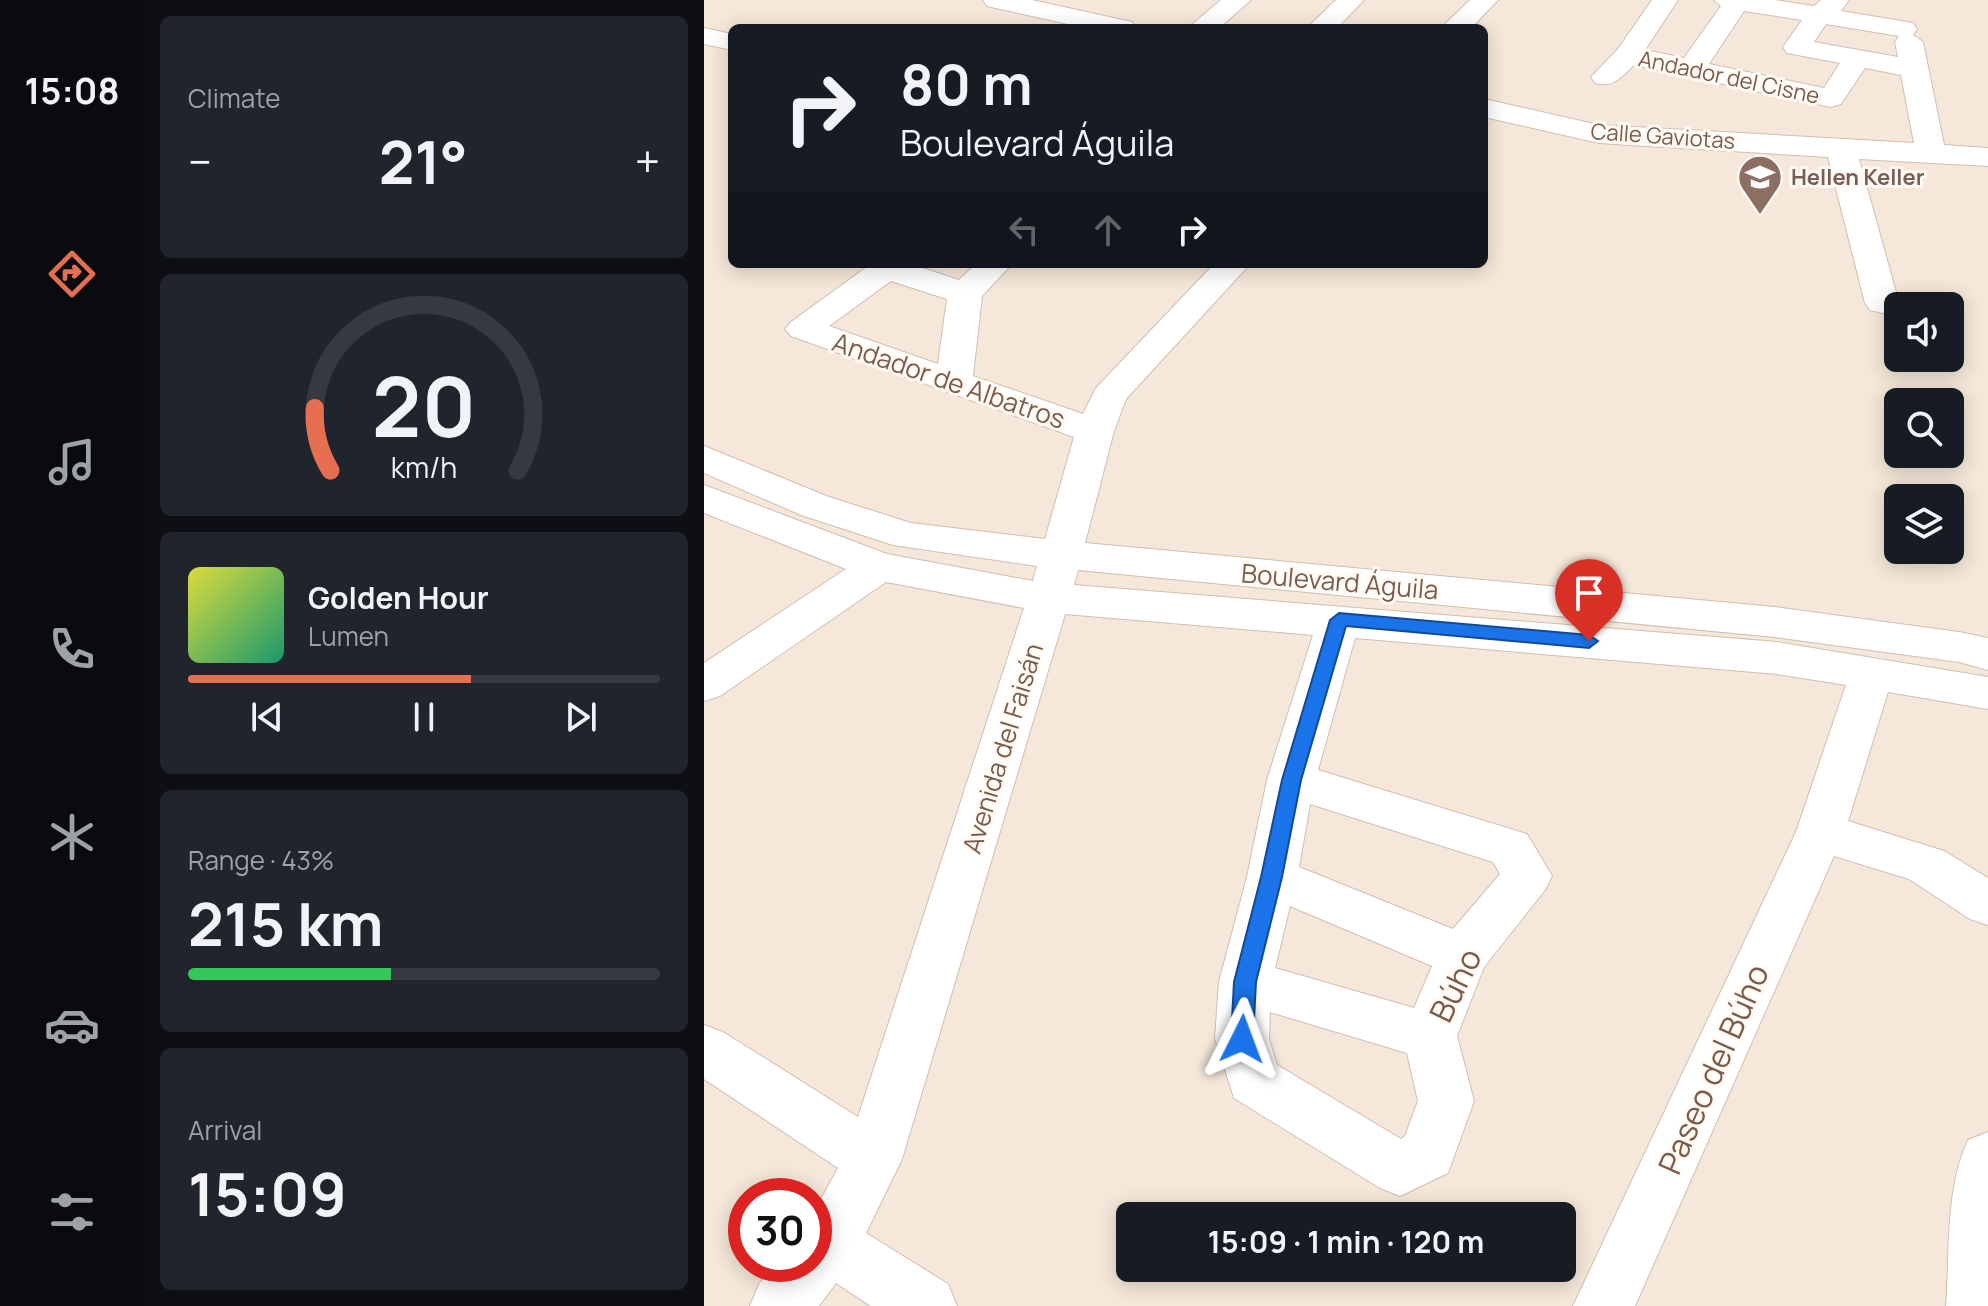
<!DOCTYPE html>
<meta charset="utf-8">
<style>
body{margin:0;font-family:Manrope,sans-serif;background:#20242c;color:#f1f3f6;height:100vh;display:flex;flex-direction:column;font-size:30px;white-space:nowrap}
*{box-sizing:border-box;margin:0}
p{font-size:26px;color:#9ea1a6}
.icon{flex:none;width:44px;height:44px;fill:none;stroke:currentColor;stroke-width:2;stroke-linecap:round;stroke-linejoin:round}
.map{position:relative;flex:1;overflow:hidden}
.side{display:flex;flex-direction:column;gap:16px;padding:16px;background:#0d0f14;width:560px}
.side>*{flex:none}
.hud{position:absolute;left:24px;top:24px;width:760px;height:244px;border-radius:12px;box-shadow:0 4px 20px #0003;background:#171b24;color:#f1f3f6;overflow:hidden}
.buttons{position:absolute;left:1180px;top:292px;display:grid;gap:16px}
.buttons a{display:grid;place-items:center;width:80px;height:80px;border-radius:12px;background:#171b24;box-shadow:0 4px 20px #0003;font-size:40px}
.speed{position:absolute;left:24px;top:1178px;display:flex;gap:16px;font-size:40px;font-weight:700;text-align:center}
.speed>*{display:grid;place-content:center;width:104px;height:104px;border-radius:50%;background:#171b24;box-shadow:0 4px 20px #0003;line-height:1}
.speed .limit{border:12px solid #d22;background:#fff;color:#111}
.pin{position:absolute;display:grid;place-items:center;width:68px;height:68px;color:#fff;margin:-82px -34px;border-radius:50% 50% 50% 0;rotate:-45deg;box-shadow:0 0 8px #0007}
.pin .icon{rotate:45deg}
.me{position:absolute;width:88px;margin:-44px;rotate:3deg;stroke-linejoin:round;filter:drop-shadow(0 0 6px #0008)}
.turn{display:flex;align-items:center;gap:28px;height:168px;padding:0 40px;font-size:36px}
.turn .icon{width:104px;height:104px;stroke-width:2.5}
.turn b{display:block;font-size:56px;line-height:68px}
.lanes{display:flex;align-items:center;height:76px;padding:0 40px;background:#0003;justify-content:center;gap:40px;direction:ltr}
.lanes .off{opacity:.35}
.big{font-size:60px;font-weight:700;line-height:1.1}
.side .widget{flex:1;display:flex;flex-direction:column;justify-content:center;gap:12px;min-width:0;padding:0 28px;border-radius:12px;background:#20242c}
.side .dial{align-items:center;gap:0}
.dial svg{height:208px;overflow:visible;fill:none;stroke:#363941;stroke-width:7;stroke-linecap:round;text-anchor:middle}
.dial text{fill:#f1f3f6;stroke:none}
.song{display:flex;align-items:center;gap:24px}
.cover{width:96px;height:96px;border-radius:12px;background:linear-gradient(135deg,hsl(60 70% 55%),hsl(160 70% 35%))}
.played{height:8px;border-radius:4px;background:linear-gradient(90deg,#e76f51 60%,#363941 60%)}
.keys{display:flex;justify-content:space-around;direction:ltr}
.heat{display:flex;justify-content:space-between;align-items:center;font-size:44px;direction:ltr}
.charge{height:12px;border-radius:6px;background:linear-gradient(90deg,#34c759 43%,#363941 0)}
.trip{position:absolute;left:412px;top:1202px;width:460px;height:80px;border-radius:12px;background:#171b24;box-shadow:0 4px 20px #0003;font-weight:700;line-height:80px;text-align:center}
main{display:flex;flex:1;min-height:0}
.tabs{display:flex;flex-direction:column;width:144px;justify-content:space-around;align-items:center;background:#090b0e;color:#9ea1a6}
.tabs .icon{width:56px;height:56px}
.tabs .active{color:#e76f51}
.tabs b{font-size:36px;color:#f1f3f6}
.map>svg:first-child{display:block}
.residential{fill:#f5e8da;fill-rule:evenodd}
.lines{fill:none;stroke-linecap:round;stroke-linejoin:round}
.minor-casing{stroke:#d1beb0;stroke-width:2}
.minor{fill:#fff;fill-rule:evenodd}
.route{fill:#1a73e8;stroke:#114b97;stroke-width:2}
.labels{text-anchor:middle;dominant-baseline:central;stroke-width:6;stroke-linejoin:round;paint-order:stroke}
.far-street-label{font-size:22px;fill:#7a5c4d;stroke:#fffaf3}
.far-education-label{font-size:22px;font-weight:bold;fill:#785e54;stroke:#fffaf3;text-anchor:start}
.street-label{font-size:26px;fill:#7a5c4d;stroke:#fffaf3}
.near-street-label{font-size:32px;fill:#7a5c4d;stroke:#fffaf3}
</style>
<main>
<nav class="tabs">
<b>15:08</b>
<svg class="icon active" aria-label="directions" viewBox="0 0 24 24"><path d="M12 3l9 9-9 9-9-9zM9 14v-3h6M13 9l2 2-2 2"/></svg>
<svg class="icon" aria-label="music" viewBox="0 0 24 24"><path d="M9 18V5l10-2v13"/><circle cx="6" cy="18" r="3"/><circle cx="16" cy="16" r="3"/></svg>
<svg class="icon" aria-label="phone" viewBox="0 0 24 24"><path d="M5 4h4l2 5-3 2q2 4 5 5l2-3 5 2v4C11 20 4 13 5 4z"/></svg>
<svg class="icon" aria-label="climate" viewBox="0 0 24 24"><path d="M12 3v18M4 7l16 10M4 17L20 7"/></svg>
<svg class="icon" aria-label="car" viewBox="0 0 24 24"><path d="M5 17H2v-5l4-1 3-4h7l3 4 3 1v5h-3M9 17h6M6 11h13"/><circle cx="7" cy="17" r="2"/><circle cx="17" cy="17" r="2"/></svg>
<svg class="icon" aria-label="filters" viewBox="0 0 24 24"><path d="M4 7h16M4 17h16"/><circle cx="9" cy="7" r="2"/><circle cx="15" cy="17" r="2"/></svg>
</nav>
<section class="side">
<div class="widget"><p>Climate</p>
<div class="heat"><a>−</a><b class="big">21°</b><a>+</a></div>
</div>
<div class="widget dial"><svg viewBox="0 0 100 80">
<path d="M14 69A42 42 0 1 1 86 69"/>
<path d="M14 69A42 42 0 0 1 8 45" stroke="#e76f51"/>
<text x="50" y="56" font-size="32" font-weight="700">20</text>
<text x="50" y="72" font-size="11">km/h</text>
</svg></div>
<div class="widget">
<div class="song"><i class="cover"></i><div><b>Golden Hour</b><p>Lumen</p></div></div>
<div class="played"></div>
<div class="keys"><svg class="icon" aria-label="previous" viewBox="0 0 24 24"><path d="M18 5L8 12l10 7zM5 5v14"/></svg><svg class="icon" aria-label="pause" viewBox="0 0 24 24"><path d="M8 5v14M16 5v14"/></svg><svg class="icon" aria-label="next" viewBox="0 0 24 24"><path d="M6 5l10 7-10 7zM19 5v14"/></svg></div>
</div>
<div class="widget"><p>Range · 43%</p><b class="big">215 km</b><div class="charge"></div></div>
<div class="widget"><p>Arrival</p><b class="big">15:09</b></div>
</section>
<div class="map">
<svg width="1284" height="1306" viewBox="0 0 1284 1306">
<rect width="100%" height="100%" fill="#fdf6ec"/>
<path class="residential" d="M0,0H1284V1306H0ZM28,28H780V264H28ZM1194,306H1246V358H1194ZM1194,402H1246V454H1194ZM1194,498H1246V550H1194ZM42,1196H110V1264H42ZM426,1216H858V1268H426Z"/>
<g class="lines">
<g class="minor-casing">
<path id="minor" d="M279,0H328L428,22L432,28H382L283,6Z
M517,0H547L515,28H484Z
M632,0H660L633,28H603Z
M766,0H794L767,28H737Z
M948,0H974L941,50L980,58L1017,6L1010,0H1071L1110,6L1117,0H1145L1137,11L1209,23L1213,29L1209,35L1219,42L1240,145L1284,148V166L1155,159L1195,303L1190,310L1178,313L1166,310L1161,303L1124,157L895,143L780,117V99L895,125L1210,143L1197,75L1161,68L1137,104L1127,107L930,65C917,77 910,88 891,83L887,77L914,49ZM1040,11L1098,20L1079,47L1083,53L1136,63L1120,88L1005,64ZM1122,24L1195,36L1191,42L1194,57L1110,42Z
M0,28L28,34V50L0,44Z
M167,264H206L255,280L272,264H308L278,296L269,376L379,414L392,388L510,264H546L422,399L410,431L381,543L1071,607L1255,632L1284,638V670L1255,662L1071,637L374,570L370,585L1073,642L1284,677V709L1184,692L1144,821L1240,851L1284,878V925L1266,919L1205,879L1130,856L931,1306H869L1092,832L1142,685L1073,674L651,638L614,770L823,834L848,876L841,890L780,967L753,1036L770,1101L744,1173L696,1196L676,1188L530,1098L511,1039L515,982L543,877L563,780L609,635L361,614L198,1159L162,1233L244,1284L253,1306H167L132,1283L115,1306H46L55,1284L71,1264H110V1212L134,1168L0,1079V1025L19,1032L154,1117L320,608L182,582L16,696L0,701V663L142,569L0,513V485L183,554L329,581L333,566L189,545L97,515L0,473V446L125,497L207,523L341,539L370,437L87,336L81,329L87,322ZM187,281L243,299L234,364L125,326ZM606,804L789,862L796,874L749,929L595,867ZM586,906L728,966L710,1008L571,968ZM566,1012L703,1053L714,1101L701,1136L697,1139L573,1065L565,1039Z
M1284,1132V1306H1242C1246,1252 1241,1190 1264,1140Z"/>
</g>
<use href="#minor" class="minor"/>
</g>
<path class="route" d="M635,613L885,635L894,641L885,648L642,626L597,780L578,877L552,982L549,1039L546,1046L538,1049L530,1046L527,1039L530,982L557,877L578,780L626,620Z"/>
<defs>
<g id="school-pin" transform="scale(2.3)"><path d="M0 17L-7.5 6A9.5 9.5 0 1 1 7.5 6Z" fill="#8d6e63" stroke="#fffaf3"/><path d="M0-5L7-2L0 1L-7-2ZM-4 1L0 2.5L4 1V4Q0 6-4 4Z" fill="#fff"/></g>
</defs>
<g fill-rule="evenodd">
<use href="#school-pin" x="1056" y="177"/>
</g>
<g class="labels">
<g class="far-street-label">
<text transform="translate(1025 77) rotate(12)">Andador del Cisne</text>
<text transform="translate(959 136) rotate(4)">Calle Gaviotas</text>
</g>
<g class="far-education-label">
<text x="1087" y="177">Hellen Keller</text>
</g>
<g class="street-label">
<text transform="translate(245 380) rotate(19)">Andador de Albatros</text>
<text transform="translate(636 581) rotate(5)">Boulevard Águila</text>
<text transform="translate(298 748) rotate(-73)">Avenida del Faisán</text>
</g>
<g class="near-street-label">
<text transform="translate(751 985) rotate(-64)">Búho</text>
<text transform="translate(1009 1069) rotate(-66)">Paseo del Búho</text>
</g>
</g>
</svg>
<div class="buttons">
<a><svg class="icon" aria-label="sound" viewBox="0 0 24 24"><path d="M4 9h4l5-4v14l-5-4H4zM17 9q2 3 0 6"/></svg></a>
<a><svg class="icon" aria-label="search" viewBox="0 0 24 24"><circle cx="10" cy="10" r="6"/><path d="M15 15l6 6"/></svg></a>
<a><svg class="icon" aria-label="layers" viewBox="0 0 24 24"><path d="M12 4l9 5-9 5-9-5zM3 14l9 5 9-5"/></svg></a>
</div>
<div class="speed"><div class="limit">30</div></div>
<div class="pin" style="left:885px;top:641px;background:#d93025"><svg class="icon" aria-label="arrive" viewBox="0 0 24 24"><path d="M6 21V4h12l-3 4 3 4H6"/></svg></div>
<svg class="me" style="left:538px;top:1039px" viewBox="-20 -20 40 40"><path d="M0-17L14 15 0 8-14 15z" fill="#1a73e8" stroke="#fff" stroke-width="4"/></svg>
<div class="trip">15:09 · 1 min · 120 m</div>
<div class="hud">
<div class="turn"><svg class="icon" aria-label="right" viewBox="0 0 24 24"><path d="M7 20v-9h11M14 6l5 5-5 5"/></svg><div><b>80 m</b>Boulevard Águila</div></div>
<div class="lanes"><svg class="icon off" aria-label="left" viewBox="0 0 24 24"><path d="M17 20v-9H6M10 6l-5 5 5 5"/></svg><svg class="icon off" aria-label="ahead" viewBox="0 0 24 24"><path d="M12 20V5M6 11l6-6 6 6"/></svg><svg class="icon" aria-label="right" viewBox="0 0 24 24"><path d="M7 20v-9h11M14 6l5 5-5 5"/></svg></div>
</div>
</div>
</main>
